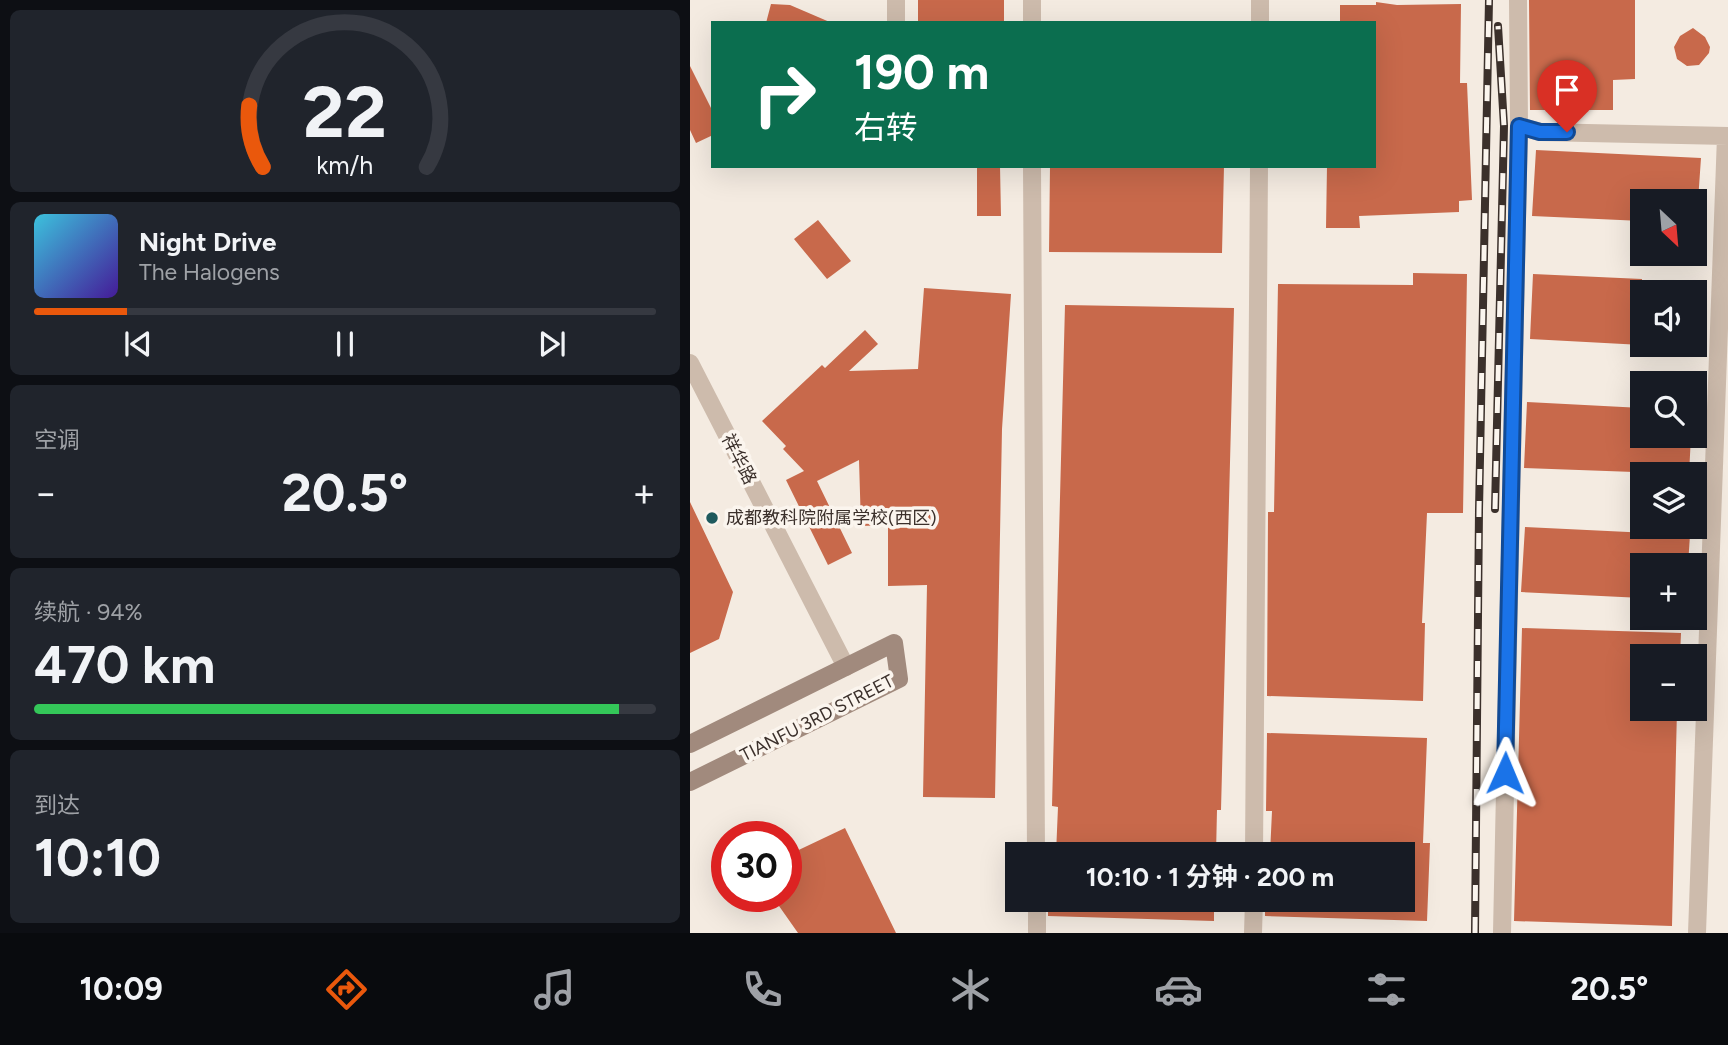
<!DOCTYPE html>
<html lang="zh">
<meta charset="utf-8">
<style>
body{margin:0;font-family:Figtree,"Noto Sans SC",sans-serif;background:#20242c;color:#f1f3f6;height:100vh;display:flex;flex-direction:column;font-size:26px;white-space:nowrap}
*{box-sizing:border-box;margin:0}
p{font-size:23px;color:#9ea1a6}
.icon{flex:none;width:38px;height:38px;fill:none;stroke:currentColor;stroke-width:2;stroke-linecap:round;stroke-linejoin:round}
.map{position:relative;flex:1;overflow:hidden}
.details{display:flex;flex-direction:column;gap:10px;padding:10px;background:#0d0f14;width:690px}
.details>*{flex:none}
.top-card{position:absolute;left:21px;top:21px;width:665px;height:147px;border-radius:0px;box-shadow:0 7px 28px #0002;background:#0b6e4f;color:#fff;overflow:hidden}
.needle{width:46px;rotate:154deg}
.controls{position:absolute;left:940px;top:189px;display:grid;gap:14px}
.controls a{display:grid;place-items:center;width:77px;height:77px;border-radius:0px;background:#171b24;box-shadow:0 7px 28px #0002;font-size:35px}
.speed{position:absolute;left:21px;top:821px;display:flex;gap:14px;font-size:35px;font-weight:700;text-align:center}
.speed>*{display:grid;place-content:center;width:91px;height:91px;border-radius:50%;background:#171b24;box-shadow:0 7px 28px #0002;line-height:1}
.speed .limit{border:10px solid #d22;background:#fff;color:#111}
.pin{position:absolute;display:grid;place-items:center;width:60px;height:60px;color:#fff;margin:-72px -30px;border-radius:50% 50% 50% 0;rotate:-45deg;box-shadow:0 0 7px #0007}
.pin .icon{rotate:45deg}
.me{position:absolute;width:77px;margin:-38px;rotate:1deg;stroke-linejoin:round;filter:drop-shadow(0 0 5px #0008)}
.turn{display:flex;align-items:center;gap:24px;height:147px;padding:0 28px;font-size:32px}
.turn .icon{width:91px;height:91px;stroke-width:2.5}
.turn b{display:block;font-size:49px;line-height:60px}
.big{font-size:52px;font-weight:700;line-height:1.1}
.details .card{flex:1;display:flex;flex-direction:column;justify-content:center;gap:10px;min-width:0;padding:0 24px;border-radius:10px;background:#20242c}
.details .dial{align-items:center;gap:0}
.dial svg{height:182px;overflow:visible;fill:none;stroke:#363941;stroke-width:7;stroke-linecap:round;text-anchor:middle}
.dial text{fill:#f1f3f6;stroke:none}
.song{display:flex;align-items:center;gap:21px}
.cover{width:84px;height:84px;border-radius:10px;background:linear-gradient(135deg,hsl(190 70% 55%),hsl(260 70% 35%))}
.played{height:7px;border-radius:4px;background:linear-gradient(90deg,#ea580c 15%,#363941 15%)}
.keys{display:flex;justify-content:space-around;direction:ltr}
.heat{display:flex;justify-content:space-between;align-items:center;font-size:38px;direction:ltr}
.charge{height:10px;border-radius:5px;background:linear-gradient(90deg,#34c759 94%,#363941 0)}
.trip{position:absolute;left:315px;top:842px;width:410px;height:70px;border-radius:0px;background:#171b24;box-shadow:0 7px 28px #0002;font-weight:700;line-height:70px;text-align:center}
.tab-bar{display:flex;height:112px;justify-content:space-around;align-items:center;background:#090b0e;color:#9ea1a6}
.tab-bar .icon{width:49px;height:49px}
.tab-bar .on{color:#ea580c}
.tab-bar b{font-size:32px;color:#f1f3f6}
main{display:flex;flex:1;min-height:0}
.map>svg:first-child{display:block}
.building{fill:#c8694b}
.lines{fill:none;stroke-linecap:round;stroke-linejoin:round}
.street{stroke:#cdbbac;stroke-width:18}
.secondary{stroke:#a18a7d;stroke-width:18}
.rail-casing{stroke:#3b302b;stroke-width:8}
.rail{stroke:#fbf5ee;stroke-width:5;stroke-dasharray:16;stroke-linecap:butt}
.route-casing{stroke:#114b97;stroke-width:18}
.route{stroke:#1a73e8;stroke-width:12}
.poi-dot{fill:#1f5a5e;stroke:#fbf5ee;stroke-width:2.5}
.labels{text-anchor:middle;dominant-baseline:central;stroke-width:7;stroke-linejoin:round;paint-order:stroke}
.street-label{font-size:18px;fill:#3b302b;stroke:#fbf5ee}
.poi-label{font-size:18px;fill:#3b302b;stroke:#fbf5ee;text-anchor:start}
</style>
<main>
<section class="details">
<div class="card dial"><svg viewBox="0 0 100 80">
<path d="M14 69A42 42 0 1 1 86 69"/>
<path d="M14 69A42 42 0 0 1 8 42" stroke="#ea580c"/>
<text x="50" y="56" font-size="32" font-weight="700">22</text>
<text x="50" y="72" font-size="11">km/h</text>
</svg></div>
<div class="card">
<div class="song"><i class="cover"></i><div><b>Night Drive</b><p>The Halogens</p></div></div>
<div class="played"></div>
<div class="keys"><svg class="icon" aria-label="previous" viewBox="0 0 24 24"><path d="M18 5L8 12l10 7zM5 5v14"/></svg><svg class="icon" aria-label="pause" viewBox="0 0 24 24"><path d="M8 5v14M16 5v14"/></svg><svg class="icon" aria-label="next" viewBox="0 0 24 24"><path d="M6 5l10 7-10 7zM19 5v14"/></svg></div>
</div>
<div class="card"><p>空调</p>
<div class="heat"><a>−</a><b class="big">20.5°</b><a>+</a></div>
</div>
<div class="card"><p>续航 · 94%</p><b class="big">470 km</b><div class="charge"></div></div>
<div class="card"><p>到达</p><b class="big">10:10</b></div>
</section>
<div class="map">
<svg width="1039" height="933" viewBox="0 0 1039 933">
<rect width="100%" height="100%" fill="#f4ebe1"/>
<path class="building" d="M228,0H314V23H228Z
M839,0H945V79L923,80V110H840Z
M686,2L707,5L771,4L770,83H777L782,200L769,201V212L669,216L670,228H636L637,166H684L686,23H650V5H686Z
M81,4L100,5L142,23H76Z
M1003,28L1015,37L1020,47L1019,53L1009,65L997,66L987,59L984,47L990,36Z
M0,66L23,112V135L6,143L0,130Z
M846,150L1011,158L1008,201H952V221L842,216Z
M287,166H310L311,216H287Z
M360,166H534L532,253L359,252Z
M128,220L161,261L137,279L104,239Z
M723,273L777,274L773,513H737L732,623H735L733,701L577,696L578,512H584L588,284L723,285Z
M843,274L952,279V345L840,339Z
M234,288L321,294L312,429L305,798L233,797L237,585L198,586V525L171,526L169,460L127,481L162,553L138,565L96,480L114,471L93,449L96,446L72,421L132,365L135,368L175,330L188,344L159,371L228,369Z
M375,305L544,308L531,810H527L526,854H366L368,807L362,806Z
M837,402L952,408V436H1001L999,474L834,468Z
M0,502L43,592L29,639L0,653Z
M835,527L1000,535L998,565H952V598L831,592Z
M832,628L991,633L990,656H952V709H987L982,926L824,921Z
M577,733L737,738L733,843H740L737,921L575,916V900H712V854H580L582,811H576Z
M155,828L206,933H108L82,896H96V856Z
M358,900H524V921L358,916Z"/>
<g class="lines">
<path class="street" d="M342,0V23
M828,0L829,126L850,132L1039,136
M206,23V0
M570,23V0
M342,166L346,854
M0,363L156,667
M564,854L569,166
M347,900V933
M563,933L564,900
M812,933L829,126
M1007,933L1036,136"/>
<path class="secondary" d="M0,744L204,643L209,679L0,782"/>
<g class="rail-casing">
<path id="rail" d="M805,509L814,126L808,26
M785,933L789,510L799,0"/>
</g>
<use href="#rail" class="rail"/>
</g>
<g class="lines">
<g class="route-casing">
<path id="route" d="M815,773L829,126L850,132H877"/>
</g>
<use href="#route" class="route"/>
</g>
<circle class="poi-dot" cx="22" cy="518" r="7"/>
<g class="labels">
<g class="street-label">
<text transform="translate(49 459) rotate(63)">祥华路</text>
<text transform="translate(127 718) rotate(-27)">TIANFU 3RD STREET</text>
</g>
<g class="poi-label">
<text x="36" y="518">成都教科院附属学校(西区)</text>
</g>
</g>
</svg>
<div class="controls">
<a><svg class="needle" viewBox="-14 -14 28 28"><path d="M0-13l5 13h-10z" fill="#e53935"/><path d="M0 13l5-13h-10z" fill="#9ea1a6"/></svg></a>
<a><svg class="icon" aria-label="sound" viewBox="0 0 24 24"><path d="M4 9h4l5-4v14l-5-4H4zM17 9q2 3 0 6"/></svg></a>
<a><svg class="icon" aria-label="search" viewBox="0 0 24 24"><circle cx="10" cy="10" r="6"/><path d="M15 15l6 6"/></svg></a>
<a><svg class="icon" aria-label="layers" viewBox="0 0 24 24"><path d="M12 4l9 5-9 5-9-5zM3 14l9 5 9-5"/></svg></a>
<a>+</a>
<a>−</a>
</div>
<div class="speed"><div class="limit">30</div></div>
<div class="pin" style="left:877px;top:132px;background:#d93025"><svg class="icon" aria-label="arrive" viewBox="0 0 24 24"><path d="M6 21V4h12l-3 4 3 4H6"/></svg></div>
<svg class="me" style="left:815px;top:773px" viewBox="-20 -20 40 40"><path d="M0-17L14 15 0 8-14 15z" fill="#1a73e8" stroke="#fff" stroke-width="4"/></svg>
<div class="trip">10:10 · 1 分钟 · 200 m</div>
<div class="top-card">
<div class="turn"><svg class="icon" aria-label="right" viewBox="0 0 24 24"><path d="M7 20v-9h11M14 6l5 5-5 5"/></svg><div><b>190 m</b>右转</div></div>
</div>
</div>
</main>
<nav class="tab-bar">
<b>10:09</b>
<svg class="icon on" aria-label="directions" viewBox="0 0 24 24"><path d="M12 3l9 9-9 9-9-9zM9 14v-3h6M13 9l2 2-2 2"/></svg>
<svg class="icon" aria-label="music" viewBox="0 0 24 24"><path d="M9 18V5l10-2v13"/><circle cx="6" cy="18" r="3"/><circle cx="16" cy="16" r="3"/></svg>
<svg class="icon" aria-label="phone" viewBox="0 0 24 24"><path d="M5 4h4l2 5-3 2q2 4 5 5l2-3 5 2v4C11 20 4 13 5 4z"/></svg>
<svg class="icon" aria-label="climate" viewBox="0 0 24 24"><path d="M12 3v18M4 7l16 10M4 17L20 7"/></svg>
<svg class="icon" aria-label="car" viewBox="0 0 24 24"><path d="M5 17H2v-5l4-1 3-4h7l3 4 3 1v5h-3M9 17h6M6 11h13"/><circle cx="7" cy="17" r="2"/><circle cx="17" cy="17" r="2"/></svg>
<svg class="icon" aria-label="filters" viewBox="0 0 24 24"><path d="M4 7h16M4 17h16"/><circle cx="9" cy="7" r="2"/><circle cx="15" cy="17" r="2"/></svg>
<b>20.5°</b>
</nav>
